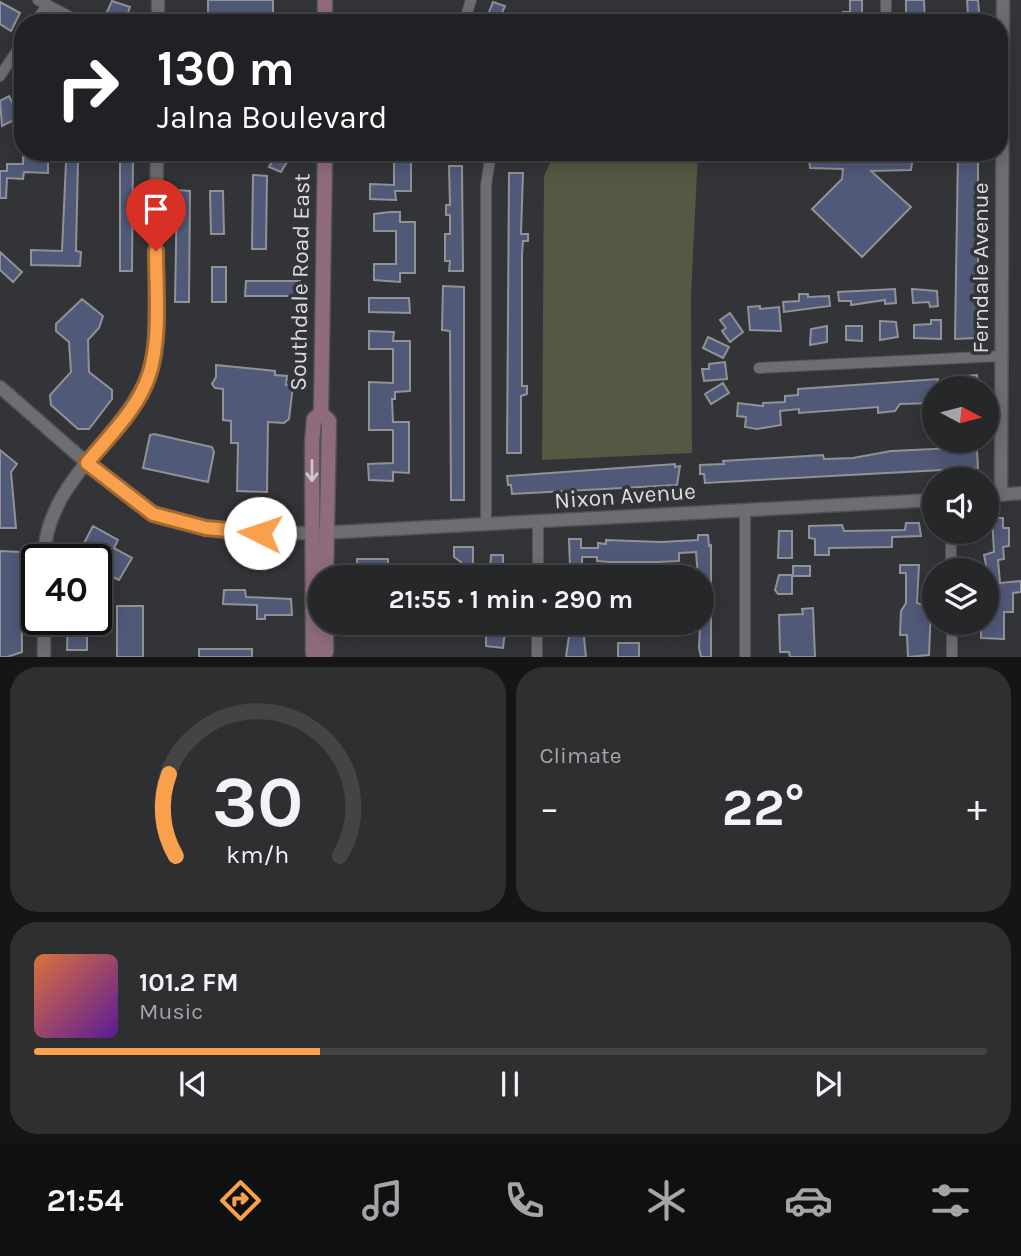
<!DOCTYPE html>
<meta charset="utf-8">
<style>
body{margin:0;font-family:Karla,sans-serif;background:#2e2f31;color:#f1f3f6;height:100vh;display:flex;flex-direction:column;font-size:26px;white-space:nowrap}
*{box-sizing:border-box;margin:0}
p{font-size:23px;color:#a4a5a8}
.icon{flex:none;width:38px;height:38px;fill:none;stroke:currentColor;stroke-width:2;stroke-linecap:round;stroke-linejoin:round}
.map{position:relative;height:657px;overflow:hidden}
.sheet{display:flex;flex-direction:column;gap:10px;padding:10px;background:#151517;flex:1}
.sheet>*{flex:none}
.banner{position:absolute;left:14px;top:14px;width:994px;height:147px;border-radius:28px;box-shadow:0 4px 18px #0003,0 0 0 2px #424446;background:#202124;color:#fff;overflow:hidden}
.needle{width:46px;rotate:97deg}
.buttons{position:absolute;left:922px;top:376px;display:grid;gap:14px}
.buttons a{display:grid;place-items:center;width:77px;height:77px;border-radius:50%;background:#262729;box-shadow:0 4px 18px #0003,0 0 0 2px #424446;font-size:35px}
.speed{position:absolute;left:21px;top:544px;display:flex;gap:14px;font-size:35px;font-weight:700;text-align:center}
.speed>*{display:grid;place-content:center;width:91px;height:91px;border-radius:50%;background:#262729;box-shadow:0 4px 18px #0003,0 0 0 2px #424446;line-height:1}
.speed .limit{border:4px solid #111;border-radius:10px;background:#fff;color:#111}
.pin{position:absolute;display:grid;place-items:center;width:60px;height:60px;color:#fff;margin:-72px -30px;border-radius:50% 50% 50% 0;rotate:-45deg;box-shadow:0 0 7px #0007}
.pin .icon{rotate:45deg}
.me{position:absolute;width:77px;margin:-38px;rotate:274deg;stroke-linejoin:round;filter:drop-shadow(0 0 5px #0008)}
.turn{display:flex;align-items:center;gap:24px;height:147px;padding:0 28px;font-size:32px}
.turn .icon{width:91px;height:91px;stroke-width:2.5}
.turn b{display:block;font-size:49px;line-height:60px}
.big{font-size:52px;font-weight:700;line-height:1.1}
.sheet .tile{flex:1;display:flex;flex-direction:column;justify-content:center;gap:10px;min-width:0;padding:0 24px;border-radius:28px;background:#2e2f31}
.sheet .dial{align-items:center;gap:0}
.dial svg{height:182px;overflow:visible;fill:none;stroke:#424446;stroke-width:7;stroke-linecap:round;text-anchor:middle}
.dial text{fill:#f1f3f6;stroke:none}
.song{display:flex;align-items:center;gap:21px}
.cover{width:84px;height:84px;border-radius:10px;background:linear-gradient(135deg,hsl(20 70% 55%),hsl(270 70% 35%))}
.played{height:7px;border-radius:4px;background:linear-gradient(90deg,#f8a04b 30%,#424446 30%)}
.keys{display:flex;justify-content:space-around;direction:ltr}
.heat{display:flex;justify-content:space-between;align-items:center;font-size:38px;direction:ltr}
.sheet .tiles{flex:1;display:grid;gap:10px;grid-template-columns:1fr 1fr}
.tile:last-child{grid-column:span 2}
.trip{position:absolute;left:308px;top:565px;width:406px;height:70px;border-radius:35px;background:#262729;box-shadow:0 4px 18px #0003,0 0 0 2px #424446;font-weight:700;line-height:70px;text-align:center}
.tab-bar{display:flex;height:112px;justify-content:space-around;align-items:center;background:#0f1010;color:#a4a5a8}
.tab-bar .icon{width:49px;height:49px}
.tab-bar .active{color:#f8a04b}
.tab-bar b{font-size:32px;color:#f1f3f6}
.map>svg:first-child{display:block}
.green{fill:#535942}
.building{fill:#515979;stroke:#919296;stroke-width:2}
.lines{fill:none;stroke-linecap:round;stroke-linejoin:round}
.minor-casing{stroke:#515255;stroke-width:12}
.tertiary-casing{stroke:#515255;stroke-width:15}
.secondary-casing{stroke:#515255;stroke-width:17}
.minor{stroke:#6d6e72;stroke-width:10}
.tertiary{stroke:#6d6e72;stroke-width:12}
.secondary{stroke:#8f6c7c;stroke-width:14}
.oneway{stroke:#cdc6cb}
.route-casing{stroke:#a16831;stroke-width:18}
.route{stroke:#f8a04b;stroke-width:12}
.labels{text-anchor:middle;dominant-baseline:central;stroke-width:7;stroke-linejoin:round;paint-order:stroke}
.street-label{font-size:23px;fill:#dcdddf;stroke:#333437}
</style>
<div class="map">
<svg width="1021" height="658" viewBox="0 0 1021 658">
<rect width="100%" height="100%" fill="#333437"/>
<path class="green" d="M555,152H698L691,295L692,453L542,460L544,176Z"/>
<path class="building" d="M208,0H273V16L266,23L212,19L208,16Z
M850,0H862V23H843V12H850Z
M906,0H924L925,23H906Z
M967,0H978L980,23H960V15H968Z
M112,1L130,7L125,21L106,14Z
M0,2L20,13L11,31L0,24Z
M493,2L505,6L501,15L507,17L504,23L486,20Z
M9,96L20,117L2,126L0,101Z
M61,152H73V162H78L76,251L81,252L80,266L31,265V250L62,251L66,162H61Z
M120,152H133L132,271H120Z
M179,152H199L203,162H179Z
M264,152H290V157L281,172L269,167L274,158Z
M394,152H411V191H395L396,200L370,199V184L394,185Z
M502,152H531L528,162Z
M818,152H904V157H913L911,170L871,171L911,207L862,257L812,209L842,179L843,169L810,168L809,157H817Z
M958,152H978V274H975L978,317H975L976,338L955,339Z
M23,157L48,158V173L24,172L23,179L7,178L6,198H0V171H7V164H23Z
M449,166H462L463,271H449L450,261H445V234H450V215H446V205H450Z
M509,173H523L521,234H528V241H523L522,255V386H527V394L521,396V453H507Z
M253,175L267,176L266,249H252Z
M177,190L190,191L189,302H175Z
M210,191H223L224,234H211Z
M390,212H400V222H415V273H400V282L374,280V264H396V231H374V214Z
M0,252L22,272L13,282L0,270Z
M212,267H226V302H212Z
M246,281H300L299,296H245Z
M443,286L464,287V500H451L450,331L442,330Z
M895,289L896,303L885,304V300L851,305V301H839L838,292Z
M912,289L937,291L938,306L930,307L929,302L913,303Z
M799,294H808V297L829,296L830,306L784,312L783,302L799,301Z
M369,298H409L410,313L369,312Z
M82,299L103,316L99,328L88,340L89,372L112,390V399L89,429H78L51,405L50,395L71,372L69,342L56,331V324Z
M760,306V309L779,307L781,331L750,330L748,307Z
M730,313L743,332L730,342L722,331L726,328L720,320Z
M931,320H941V339L914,338V325L931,324Z
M880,321L896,322L898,337L880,340Z
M827,326V342L810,345L811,329Z
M846,326H862V341L846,340Z
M369,331L394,332L393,341H410V391L395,392V399H392L393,422H409V473L393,472V481L369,480L368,464L393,463V430H369V382L393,383V349H369Z
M708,337L729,347L723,358L703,348Z
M725,362L727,379L704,381L702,369H709V364Z
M216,365L275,371V375L287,376L286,385H293L289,419L284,423L268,422L267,492L237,491L238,443H231V421L223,420V389L215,388L212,384L216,377Z
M977,375L978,388H954L953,377Z
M938,379L934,403L900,404L895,411L878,413V407L799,413V409L780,411L781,425L757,429L745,427L746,417L737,416L738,403L763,406V403L785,402V396L798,395V389Z
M723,383L729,393L711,404L705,394Z
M154,434L212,447L214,452L208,482L143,468L150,435Z
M955,448L965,449V452L977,451L978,468L705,483L704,474H700V465L724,464L723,461L823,455L824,459L853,458L891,451Z
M0,450L17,464L11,472L16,528H0Z
M675,464V467L680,466L677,485L512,494L511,485H508L507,476Z
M992,518H1003V528H1009V546L1003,547L1004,559L998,560L1000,583L1021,581V592L1013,593V612H1004V639L981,638V628L987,623V570L984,555L994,552Z
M906,523H919L921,536L892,537V547L829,548V555H815V539L809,538V526L842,525L844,531L905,530Z
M93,526L118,540L114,548L132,558L119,580L102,572L96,581V560H75Z
M779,531H792V558H778Z
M698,535H708L709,546L711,545V657H701L699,648L702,578H698L696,552L679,553V561L658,562H609L597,561V557H582V567H570L569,539H581V548H598V543L606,544V540L661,542L698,540Z
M454,547H473V572H461V562L454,557Z
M0,551L21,552L22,652L7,657H0Z
M491,555H503V573H490Z
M357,559H388V578H357Z
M900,565H919L917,603L931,608L929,655L908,657L907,635H900L901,611L906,603V573H900Z
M793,566H810V576H793Z
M779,575H792V594H778L775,590Z
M224,590H245L246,597L291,599L292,615H265V619H257V605L223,604Z
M117,606H143V657H117Z
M813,608L815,657H790L789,652H780L779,615L803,614L802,609Z
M68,620H87V650H67Z
M490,624H501V631H505L503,648L486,646V626Z
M583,628L586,657H566L570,629Z
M618,643H639V657H618Z
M199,649H252V657H199Z"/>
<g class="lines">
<g class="minor-casing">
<path id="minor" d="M38,0L82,23
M35,23L47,5
M464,23L471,0
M886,23V0
M0,76L23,42
M759,368L1001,356
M486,525V185L491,152
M951,532V570
M538,578V523
M952,623V658
M537,658V623
M745,658V510"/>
</g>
<g class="tertiary-casing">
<path id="tertiary" d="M158,23V0
M0,387L87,463L153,514L207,528L241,533H319L934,500
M1001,495L1003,0
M987,496L1021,493
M44,560C44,476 134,434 154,357L157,152
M44,658V620"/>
</g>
<g class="secondary-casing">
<path id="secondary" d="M325,0V23
M325,152L321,413L329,421L326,578
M317,658L313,653L312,444L314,419L321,413
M321,658L326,652V623"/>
</g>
<use href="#minor" class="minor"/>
<use href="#tertiary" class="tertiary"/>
<use href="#secondary" class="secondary"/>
</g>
<defs><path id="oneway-shaft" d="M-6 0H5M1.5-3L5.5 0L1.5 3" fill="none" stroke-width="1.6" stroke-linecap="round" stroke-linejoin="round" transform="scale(1.75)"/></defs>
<use class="oneway" href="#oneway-shaft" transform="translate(312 471) rotate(90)"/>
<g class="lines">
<g class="route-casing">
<path id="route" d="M156,251C156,288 161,340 149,375C138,409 109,436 87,463L153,514L206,528L260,533"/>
</g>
<use href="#route" class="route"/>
</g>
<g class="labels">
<g class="street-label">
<text transform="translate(980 268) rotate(-90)">Ferndale Avenue</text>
<text transform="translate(300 282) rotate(-89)">Southdale Road East</text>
<text transform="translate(625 496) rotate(-4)">Nixon Avenue</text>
</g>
</g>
</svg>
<div class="buttons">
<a><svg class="needle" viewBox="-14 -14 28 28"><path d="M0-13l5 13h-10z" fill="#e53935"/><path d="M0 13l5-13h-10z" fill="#a4a5a8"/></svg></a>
<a><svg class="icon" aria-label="sound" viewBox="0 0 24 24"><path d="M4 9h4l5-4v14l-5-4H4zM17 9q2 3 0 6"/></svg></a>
<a><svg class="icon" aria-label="layers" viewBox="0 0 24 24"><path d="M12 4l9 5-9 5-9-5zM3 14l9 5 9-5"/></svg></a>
</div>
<div class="speed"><div class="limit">40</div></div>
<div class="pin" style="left:156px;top:251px;background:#d93025"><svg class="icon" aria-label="arrive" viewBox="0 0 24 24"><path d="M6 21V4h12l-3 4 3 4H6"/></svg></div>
<svg class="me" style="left:260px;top:533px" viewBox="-20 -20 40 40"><circle r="19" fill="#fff"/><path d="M0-13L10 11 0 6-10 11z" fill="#f8a04b"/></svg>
<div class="trip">21:55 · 1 min · 290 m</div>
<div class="banner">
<div class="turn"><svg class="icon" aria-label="right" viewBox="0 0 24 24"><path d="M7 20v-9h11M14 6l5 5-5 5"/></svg><div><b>130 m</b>Jalna Boulevard</div></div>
</div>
</div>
<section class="sheet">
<div class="tiles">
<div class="tile dial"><svg viewBox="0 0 100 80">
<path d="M14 69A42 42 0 1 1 86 69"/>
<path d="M14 69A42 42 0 0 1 11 33" stroke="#f8a04b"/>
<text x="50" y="56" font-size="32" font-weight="700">30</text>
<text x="50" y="72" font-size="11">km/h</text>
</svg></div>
<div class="tile"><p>Climate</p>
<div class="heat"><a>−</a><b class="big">22°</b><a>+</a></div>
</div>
<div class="tile">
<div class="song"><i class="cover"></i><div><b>101.2 FM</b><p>Music</p></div></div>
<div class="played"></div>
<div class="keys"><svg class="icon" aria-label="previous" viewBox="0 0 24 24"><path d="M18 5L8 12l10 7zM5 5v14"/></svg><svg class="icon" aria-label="pause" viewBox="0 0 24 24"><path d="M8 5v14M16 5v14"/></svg><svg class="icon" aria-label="next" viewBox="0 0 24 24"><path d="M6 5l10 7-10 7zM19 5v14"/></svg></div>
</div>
</div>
</section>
<nav class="tab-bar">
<b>21:54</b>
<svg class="icon active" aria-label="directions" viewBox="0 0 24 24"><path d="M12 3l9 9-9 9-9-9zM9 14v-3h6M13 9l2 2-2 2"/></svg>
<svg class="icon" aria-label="music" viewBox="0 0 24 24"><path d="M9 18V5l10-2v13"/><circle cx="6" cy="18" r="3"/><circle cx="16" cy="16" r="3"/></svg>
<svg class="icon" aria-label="phone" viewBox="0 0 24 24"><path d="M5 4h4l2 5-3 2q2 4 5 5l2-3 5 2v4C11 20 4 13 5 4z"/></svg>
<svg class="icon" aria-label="climate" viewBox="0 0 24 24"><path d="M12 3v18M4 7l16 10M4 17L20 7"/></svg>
<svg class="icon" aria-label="car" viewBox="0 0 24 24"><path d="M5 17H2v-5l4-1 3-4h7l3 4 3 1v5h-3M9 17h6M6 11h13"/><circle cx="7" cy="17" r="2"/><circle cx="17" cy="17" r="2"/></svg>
<svg class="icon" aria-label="filters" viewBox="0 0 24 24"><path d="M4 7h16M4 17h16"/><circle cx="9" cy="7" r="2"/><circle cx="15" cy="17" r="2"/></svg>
</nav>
